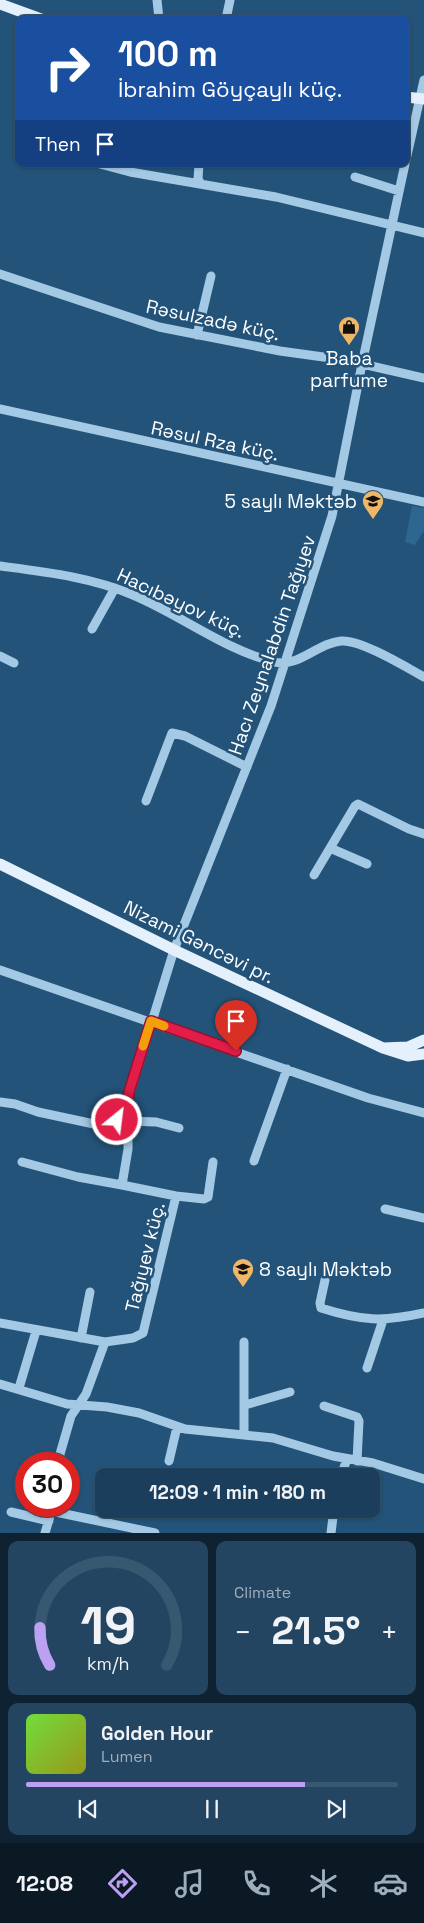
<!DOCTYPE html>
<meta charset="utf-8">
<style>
body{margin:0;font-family:"Space Grotesk",sans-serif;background:#234561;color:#f1f3f6;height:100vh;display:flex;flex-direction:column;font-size:19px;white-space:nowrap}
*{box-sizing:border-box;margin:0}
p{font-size:16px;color:#9faebb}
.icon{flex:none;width:28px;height:28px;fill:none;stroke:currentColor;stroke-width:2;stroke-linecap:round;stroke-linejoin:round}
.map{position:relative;height:1533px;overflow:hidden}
.side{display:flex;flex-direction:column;gap:8px;padding:8px;background:#0e2232;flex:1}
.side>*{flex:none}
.top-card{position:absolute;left:15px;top:15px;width:395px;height:152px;border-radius:10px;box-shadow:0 1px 4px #0004,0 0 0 1px #385771;background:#1a4fa0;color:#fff;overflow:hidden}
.speed{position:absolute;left:15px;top:1452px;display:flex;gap:10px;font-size:25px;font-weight:700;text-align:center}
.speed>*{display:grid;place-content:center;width:65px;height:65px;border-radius:50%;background:#1a3e5b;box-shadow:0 1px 4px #0004,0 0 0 1px #385771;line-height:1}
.speed .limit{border:8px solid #d22;background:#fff;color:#111}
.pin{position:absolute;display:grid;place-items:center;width:42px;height:42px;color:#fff;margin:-51px -21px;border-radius:50% 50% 50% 0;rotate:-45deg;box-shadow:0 0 5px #0007}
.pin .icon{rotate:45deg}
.me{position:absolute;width:55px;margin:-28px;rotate:29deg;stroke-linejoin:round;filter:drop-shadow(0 0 4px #0008)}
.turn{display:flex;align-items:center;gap:18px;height:105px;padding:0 20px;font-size:22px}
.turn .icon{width:65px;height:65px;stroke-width:2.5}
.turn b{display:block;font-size:35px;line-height:42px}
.then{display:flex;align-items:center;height:48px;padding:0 20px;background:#0003;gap:10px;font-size:19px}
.big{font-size:38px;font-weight:800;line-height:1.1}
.side .card{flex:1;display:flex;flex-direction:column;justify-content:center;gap:8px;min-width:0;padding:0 18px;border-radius:10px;background:#234561}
.side .dial{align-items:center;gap:0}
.dial svg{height:130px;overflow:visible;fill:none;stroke:#385771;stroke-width:7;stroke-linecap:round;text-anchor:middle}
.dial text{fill:#f1f3f6;stroke:none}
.song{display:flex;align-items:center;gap:15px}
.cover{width:60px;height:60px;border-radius:8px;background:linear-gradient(135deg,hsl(100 70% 55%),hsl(60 70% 35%))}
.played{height:5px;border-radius:2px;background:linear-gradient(90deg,#bca0f2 75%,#385771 75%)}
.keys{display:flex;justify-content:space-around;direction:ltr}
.heat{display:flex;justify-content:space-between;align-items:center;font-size:28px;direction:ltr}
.side .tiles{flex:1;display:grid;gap:8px;grid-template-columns:1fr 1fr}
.card:last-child{grid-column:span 2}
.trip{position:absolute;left:95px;top:1468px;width:285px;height:50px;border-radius:10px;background:#1a3e5b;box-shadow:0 1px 4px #0004,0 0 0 1px #385771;font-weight:800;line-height:50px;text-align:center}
.tabs{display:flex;height:80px;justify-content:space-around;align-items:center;background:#0a1924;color:#9faebb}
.tabs .icon{width:35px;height:35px}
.tabs .current{color:#bca0f2}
.tabs b{font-size:22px;color:#f1f3f6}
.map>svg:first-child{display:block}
.green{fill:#2d6690}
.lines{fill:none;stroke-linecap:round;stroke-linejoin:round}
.minor{stroke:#a4c9e4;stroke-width:9}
.major{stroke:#e4f0fc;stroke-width:11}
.route-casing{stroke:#92132f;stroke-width:12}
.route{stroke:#e11d48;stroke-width:9}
.slow{stroke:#f59e0b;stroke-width:9}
.labels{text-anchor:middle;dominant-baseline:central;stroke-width:5;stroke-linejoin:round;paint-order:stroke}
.street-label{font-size:19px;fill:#fff;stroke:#235379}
.poi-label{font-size:19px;fill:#fff;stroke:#235379}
</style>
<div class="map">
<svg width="424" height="1533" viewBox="0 0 424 1533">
<rect width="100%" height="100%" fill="#235379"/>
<path class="green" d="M412,506L424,508V531L415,545L405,542Z"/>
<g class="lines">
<path class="minor" d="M157,0L159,19
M226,19L230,0
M406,160L424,80
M100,164L130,172L276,197L424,233
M199,164L198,179L201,184
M355,177L399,191
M0,274L159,327L280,351L345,360L424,378
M197,335L211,276
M0,409L424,502
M0,566C46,572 91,577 133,595C181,615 223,649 274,662C299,668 317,643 341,641C360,639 406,667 424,677
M92,629L115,588
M0,656L14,663
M146,801L172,733L185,736L247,767
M330,848L367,864
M314,875L355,806L358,804L409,829L424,834
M0,970L368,1098L424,1113
M0,1102L15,1104L38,1112L94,1124H107L126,1117
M128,1121L156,1122L179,1128
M254,1161L287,1069
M22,1162L78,1177L122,1185
M176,1196L204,1199L208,1197L213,1162
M385,1209L424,1218
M325,1280L320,1303L321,1308C362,1321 383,1322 424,1313
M0,1323L105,1342
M81,1338L90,1292
M367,1368L383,1320
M0,1384L67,1404L107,1407L139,1413L185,1429L273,1438L333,1456L373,1463L424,1479
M19,1388L36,1331
M245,1405L290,1392
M324,1406L357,1417L359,1421L357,1461
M244,1434V1342
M169,1461L177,1427
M60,1464V1454L71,1416L86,1394L105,1342L133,1338L143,1333L176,1196L122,1185L128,1149V1121L126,1106L174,950L271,706L332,516L362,364L405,164
M341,1476L347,1459
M51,1511L155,1533
M11,1512L49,1521
M45,1533L50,1516
M331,1533L334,1509"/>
<path class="major" d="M0,4L41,19
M406,97L424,99
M0,864L174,950L383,1048
M424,1040L408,1047L383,1048L408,1056L424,1054"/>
</g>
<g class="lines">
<g class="route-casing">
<path id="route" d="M117,1120L126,1117L129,1092L151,1021L236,1051"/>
</g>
<use href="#route" class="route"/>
<path class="slow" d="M143,1046L151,1021L164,1026"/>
</g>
<defs>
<g id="shop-pin" transform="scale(1.125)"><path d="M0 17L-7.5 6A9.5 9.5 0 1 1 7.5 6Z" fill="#efb767" stroke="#235379"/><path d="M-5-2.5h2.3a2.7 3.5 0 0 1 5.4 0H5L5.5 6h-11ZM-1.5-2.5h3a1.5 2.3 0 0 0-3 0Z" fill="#111"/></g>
<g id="school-pin" transform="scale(1.125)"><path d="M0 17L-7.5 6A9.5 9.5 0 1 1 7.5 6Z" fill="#efb767" stroke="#235379"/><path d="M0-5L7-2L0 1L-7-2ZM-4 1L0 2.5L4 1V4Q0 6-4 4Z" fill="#111"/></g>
</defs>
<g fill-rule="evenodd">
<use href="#shop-pin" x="349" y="327"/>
<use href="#school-pin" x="373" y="501"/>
<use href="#school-pin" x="243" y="1269"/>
</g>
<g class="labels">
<g class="street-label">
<text transform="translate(213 320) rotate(12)">Rəsulzadə küç.</text>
<text transform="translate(215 441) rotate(12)">Rəsul Rza küç.</text>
<text transform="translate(181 603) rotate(25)">Hacıbəyov küç.</text>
<text transform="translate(272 645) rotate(-71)">Hacı Zeynalabdin Tağıyev</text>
<text transform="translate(199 942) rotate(26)">Nizami Gəncəvi pr.</text>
<text transform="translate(145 1257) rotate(-76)">Tağıyev küç.</text>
</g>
<g class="poi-label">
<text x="349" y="358">Baba<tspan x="349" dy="22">parfume</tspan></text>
<text x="357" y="501" text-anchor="end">5 saylı Məktəb</text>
<text x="259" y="1269" text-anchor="start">8 saylı Məktəb</text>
</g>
</g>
</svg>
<div class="speed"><div class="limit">30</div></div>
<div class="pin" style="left:236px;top:1051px;background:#d93025"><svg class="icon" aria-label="arrive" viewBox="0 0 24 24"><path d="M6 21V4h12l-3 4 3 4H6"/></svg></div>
<svg class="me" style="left:117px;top:1120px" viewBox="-20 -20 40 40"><circle r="17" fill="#e11d48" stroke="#fff" stroke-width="3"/><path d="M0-11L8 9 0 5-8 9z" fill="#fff"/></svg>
<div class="trip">12:09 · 1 min · 180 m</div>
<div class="top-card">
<div class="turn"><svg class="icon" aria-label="right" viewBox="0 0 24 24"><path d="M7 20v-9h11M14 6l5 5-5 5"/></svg><div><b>100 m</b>İbrahim Göyçaylı küç.</div></div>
<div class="then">Then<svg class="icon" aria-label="arrive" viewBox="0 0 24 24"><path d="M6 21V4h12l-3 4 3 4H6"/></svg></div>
</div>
</div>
<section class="side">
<div class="tiles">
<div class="card dial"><svg viewBox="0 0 100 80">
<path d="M14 69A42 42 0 1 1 86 69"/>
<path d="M14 69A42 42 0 0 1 8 46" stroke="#bca0f2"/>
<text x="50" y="56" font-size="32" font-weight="700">19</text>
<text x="50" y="72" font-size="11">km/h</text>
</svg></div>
<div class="card"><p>Climate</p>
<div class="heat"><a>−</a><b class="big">21.5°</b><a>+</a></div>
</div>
<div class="card">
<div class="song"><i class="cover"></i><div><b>Golden Hour</b><p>Lumen</p></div></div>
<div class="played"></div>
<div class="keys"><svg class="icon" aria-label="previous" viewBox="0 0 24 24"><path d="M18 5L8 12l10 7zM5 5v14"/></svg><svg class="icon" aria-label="pause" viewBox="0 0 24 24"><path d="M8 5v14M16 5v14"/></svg><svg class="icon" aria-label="next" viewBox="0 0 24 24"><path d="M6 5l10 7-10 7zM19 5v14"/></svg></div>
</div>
</div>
</section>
<nav class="tabs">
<b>12:08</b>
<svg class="icon current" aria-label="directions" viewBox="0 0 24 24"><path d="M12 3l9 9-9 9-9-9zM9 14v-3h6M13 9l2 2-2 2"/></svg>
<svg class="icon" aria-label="music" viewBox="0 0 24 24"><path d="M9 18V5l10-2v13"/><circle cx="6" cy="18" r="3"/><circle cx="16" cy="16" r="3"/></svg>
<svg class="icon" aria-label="phone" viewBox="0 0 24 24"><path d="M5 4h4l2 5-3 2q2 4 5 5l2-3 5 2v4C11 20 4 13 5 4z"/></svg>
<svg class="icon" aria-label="climate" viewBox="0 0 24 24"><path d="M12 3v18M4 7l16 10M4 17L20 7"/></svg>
<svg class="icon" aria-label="car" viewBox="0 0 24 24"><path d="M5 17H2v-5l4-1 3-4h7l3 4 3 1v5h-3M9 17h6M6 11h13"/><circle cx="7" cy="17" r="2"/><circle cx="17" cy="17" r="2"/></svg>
</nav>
